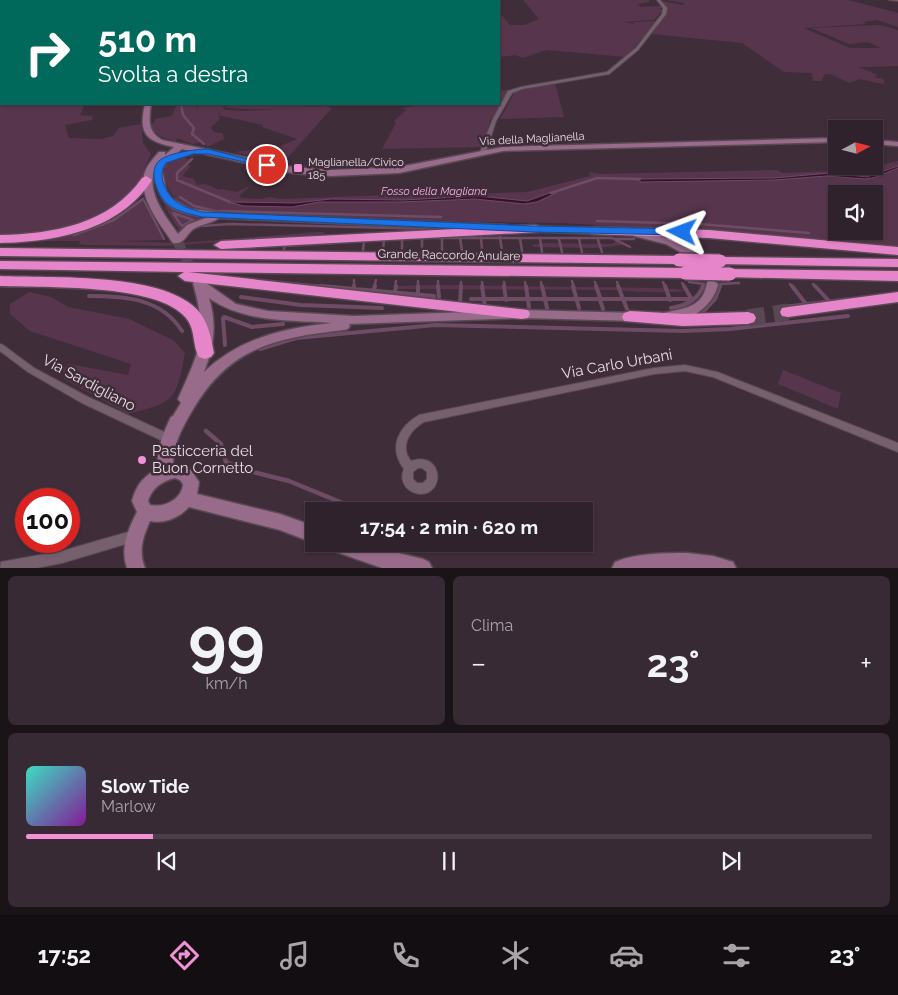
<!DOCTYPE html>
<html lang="it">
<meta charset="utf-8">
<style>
body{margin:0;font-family:Raleway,sans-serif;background:#382a34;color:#f1f3f6;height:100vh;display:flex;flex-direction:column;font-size:19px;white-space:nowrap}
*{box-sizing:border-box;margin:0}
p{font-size:16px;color:#a8a4a9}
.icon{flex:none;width:28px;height:28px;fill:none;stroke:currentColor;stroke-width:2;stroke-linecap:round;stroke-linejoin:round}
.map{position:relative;height:568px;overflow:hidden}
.drawer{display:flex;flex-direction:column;gap:8px;padding:8px;background:#1a1318;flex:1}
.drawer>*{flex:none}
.guide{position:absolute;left:0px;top:0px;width:500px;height:105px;box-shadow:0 1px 4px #0004,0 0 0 1px #4b3f48;background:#00695c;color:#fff;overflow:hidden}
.needle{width:32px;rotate:83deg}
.fabs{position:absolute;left:828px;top:120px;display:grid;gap:10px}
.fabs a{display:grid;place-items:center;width:55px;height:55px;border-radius:0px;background:#30222c;box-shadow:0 1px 4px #0004,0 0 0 1px #4b3f48;font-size:25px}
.speed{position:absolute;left:15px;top:488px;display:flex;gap:10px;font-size:25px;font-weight:700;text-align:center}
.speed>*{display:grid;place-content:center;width:65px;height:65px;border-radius:50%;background:#30222c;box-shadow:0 1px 4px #0004,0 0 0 1px #4b3f48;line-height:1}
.speed .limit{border:8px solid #d22;background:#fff;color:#111}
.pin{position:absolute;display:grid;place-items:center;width:42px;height:42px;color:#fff;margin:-21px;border:2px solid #fff;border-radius:50%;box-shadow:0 1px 5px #0007}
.me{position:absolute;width:55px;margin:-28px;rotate:273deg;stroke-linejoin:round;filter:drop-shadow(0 0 4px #0008)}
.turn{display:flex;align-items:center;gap:18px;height:105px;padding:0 15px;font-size:22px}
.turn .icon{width:65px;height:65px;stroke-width:2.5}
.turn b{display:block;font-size:35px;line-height:42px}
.big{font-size:38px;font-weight:700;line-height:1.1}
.drawer .card{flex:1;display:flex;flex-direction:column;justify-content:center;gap:8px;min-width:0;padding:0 18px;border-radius:8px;background:#382a34}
.drawer .dial{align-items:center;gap:0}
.dial b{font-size:65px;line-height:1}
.song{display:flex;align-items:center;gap:15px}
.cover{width:60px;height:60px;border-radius:8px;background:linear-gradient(135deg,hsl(170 70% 55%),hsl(290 70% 35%))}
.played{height:5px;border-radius:2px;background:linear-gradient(90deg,#f391d6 15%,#4b3f48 15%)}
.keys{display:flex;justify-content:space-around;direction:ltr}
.heat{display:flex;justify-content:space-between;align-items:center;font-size:28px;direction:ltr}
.drawer .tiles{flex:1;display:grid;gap:8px;grid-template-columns:1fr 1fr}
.card:last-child{grid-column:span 2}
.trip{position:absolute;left:305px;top:502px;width:288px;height:50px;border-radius:0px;background:#30222c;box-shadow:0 1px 4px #0004,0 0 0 1px #4b3f48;font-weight:700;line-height:50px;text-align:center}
.menu{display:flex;height:80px;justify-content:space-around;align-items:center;background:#130e12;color:#a8a4a9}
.menu .icon{width:35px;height:35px}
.menu .on{color:#f391d6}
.menu b{font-size:22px;color:#f1f3f6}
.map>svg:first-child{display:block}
.green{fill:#57364d;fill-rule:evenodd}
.water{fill:#390f2e;stroke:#6e4c65}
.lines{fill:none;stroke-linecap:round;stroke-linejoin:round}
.stream-far3{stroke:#6e4c65;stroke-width:2}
.stream-far2{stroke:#6e4c65;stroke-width:2.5}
.stream-far1{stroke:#6e4c65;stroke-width:4}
.stream{stroke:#6e4c65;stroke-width:4.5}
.secondary-tunnel{stroke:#594754;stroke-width:10;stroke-dasharray:10 5;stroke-linecap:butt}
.highway-tunnel{stroke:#594754;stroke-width:17;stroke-dasharray:17 9;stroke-linecap:butt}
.street-casing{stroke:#594954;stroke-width:2}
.secondary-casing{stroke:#594954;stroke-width:3}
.highway-casing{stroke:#594954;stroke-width:3}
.street{fill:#76606e;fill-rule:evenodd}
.secondary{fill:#986b8a;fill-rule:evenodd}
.highway{fill:#e785ca;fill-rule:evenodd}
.highway-bridge-casing{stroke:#594954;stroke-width:16;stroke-linecap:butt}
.highway-bridge{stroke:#e785ca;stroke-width:13}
.route{fill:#1a73e8;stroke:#114b97}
.poi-dot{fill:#f391d6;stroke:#402d3a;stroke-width:2}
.labels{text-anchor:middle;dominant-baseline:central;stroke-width:5;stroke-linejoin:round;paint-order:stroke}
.far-street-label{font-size:11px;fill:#e9dce4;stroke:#402d3a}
.far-poi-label{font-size:11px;fill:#e9dce4;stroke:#402d3a;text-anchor:start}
.far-water-label{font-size:11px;font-style:italic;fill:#faafe2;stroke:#402d3a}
.street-label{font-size:12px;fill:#e9dce4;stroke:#402d3a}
.near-street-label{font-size:15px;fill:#e9dce4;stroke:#402d3a}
.near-poi-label{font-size:15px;fill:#e9dce4;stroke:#402d3a;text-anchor:start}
</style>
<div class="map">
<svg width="898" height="568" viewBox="0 0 898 568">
<rect width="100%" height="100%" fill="#402d3a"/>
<path class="green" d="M274,0H487L488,1H292Z
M523,0H649V2L637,4L641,7L663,6L664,8L656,9H661V12L654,20L623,22L634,24L633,22L657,21L626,57L547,50L522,58L516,55L499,57V12L510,25H524L539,19Z
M666,0H848L898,13V27L877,20L862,22L867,24L804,28L850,48H881L868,42L849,44L811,28L879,25L898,30V66L858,67L876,74L877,76L873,77L883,79L885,83L883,84L860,79L849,83L830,74H825L821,81H813L812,73L784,72L742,43L652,34L667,12L662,1L683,5L684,3Z
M555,83L564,117L500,119L515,92Z
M0,89L1,104H29L36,107L31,104H85L80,115L93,116L92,120L65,125L69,138L101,139L113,136L119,128L141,124L143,143L151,154L144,170L143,180L134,195L86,223L53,232L0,235Z
M504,90L509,91L495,117L490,120L484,147L382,149L396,123L394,121L406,110L402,108L425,104H499V91Z
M177,104H196L198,116L197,104H221L225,110L244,111L325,106L332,108L283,163H277L235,152L260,149L269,151L297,139L262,127L263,125L218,115L223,110L218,114L220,119L211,127L214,132L223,133L224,139L207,147L204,142L192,144L177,138L176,141C165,138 153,136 150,124L154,123L155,119L172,116Z
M225,104H321C307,109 242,111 226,107Z
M202,155L186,157V159H193L188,165L191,166L182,176L194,179L197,185L205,184L219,190L222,189L237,192L251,185L239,196L241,198L261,199L270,197L281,199L414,194L415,196L527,192L590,176L589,172L600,174L777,170L783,173L859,170C873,172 883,163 898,161V248L673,229L561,223L481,222L226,213C212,212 191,212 180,203C170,195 155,170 171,160C180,154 192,155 202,155ZM836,194H874V231H836Z
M141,199L163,240L117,241L181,243L316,232H323L324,234L167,246L86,245L79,244L80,241H43C79,235 113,224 141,199Z
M164,205L180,213L202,218L180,232Z
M617,241L622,245L599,248L535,247L531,245L545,243L611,244Z
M437,285L661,288L687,290C682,294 628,292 619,290L395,289L397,286Z
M29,292L51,297L68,307L129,319L173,340L185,353C176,401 175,402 128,414L64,379L63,369L69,364L128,375L131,364L30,331L10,314V304Z
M783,370L841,393L838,409L778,384Z"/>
<path class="water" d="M898,166V168L876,177L866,179L826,176L774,180L641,182L636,179L774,178L830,173L867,177Z
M555,191L556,193L537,202L524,204L475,199L400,202H319L292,207L244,206L228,202L295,203L331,199L403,200L478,196L527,201Z"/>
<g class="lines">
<path class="stream-far3" d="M181,104L182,111"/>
<path class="stream-far2" d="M182,110L183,115L194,128L192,134L204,144
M192,159L177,173V180L230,202
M551,193L597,178L640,179
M180,197L194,206L215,211L441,217
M597,221L699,224L809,233
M182,226L173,213L193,220
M182,226L193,220
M202,226L229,224L433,229
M74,235L114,220L143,199L164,239
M442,237V250
M460,237L462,251
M481,237L482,251
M500,237L502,251
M422,238H611
M422,238V250
M520,238L522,251
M540,238L542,252
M612,238L630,247
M402,239V250
M559,239L562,252
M579,239L582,252
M615,239H634
M598,240L602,252
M284,249L285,246L381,240
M363,250L364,241
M383,250L384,240
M354,280V287
M418,281V287
M438,281V287
M572,281L574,287
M277,282L335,287
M482,282L483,287
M504,282L505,287
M525,282L526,287
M541,282L542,287
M595,282L597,287
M617,282L619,287
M663,282L665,287
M689,282L704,284L703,287
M682,283L685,287
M790,284L793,287
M813,284L816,287
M374,287L376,280
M395,287L396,281
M461,287V282
M720,287V284L739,283"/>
<path class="stream-far1" d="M321,286L434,296L432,302
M354,286V290
M418,286V295
M438,286L439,297
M482,286L485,307
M504,286L506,300
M526,286L529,307
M542,286L547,308
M573,286L579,308
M596,286L601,300
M618,286L627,309
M665,286L670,300
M684,286L691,298
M792,286L806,304
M815,286L829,301
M373,292L375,286
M395,292L396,286
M89,296C125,296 161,298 182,331
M241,297L301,305L382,308
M471,299H694
M600,300L603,309
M460,305L461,286
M783,307L850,299
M671,308C685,306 698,300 703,286
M701,314L715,299L720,286
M224,317L252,327L283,324
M223,318L225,345
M260,349L296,338L436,325L683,331L730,329L848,316"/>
<path class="stream" d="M206,431L221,444L226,462L245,470L289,481L362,511"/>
<path class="secondary-tunnel" d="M177,241L196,277"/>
<path class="highway-tunnel" d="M748,318L788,312"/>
<g class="street-casing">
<path id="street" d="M487,0H490V1H488Z
M657,0H660L667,8L666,14L638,50L609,74L522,89L512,93L496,121L486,152L481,153L480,152L492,121L508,91L521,87L607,72L636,48L662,14L663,8Z
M889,0H898V1Z
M0,19H1V21H0Z
M0,344L3,345L34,368L88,397L173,436L174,439L173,442L169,443L165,442L82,403L28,372L0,351Z
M685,365L717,372L898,443V452L713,377L685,371L654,374L424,422C410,430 399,446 411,461C441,450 447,492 421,494C416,494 409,491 406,487C402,482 401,475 404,469C388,448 398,427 419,415L654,368ZM418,468H422L427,472V479L423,483H417L413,479V472Z
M135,530L139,532L141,536L139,540L62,563L37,568H0L1,562L62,551Z"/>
</g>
<g class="secondary-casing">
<path id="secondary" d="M0,55H1V59H0Z
M145,104H151C149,119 147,132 162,140L292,167L331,170L399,167L503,147L836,138V142L503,151L399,173L331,176L292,173L182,149L166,163L162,170L166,190L171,198L190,209L233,214L507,225L512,228L507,231L219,218C211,224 200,224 192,230C186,236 183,245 173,243C161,225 139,199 144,175C146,166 153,159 159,152H165V155L174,147C146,141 138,134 145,104ZM154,172C159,208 174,213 208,217L187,225L178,234C166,217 147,194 154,172Z
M874,140L898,142V146L874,144Z
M526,226L602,228L607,231L602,234L522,231L521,229Z
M638,231L674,240L695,253L694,255H686L666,244L634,236L633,234L634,232Z
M199,278L236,304L268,311L354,316L522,310L637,313L641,314L643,317L641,320L637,321L522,318L349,324L350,326L348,329L344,330C275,338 229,347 192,411C182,428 173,444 173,464L191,470L199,482L197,494L280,514L314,526V543L280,530L189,507C179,518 164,524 150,521C143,537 138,551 145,568H127C120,547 128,530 137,512L132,501C136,486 143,476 158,469C156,451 163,433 171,417L173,416L181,403L178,399C200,350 208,336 193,283L195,279ZM209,298C245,323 291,320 332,323C284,328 240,338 204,372C214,347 217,324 209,298ZM175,478L180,480L183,484C182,499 165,508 150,505L148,501C152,488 162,481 175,478Z
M712,280L718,284C714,306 687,326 664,319L662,316L664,313C678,309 697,309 704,293C706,289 706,285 708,281Z
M328,544H362L423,559L429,562L432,568H382L331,550Z
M687,553L713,556L733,562L736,568H612L615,562C636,553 664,553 687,553Z"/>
</g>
<g class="highway-casing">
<path id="highway" d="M146,176L152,180C120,230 56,242 0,243V235C53,234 110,224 142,178Z
M534,225L539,226L541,229L539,232L221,249L214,245L221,241Z
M596,227L709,230L898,247V255L709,238L591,234L589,231L591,228Z
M0,248L679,256L686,260L679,264L0,256Z
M720,257L898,259V267L715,264L713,261L715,258Z
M0,261L685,268L692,273L685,278L188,272L528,310L530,314L528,318L522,319L185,281L178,276L184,272L0,269Z
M730,269L898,271V281L725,277L723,274L725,271Z
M0,276C50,278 153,273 192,305C207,316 211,336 214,353L211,357L205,359L199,357C192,345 196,330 186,318C158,283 44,288 0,286Z
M898,292V302L788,317L782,316L780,312L782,308L788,307Z
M630,311L683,314L748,312L754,314L756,318L754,322L748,324L683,326L624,321L622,317L624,313Z"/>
</g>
<use href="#street" class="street"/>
<use href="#secondary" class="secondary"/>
<use href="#highway" class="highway"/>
<g class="highway-bridge-casing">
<path id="highway-bridge" d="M679,260L720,261
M685,273L730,274"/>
</g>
<use href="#highway-bridge" class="highway-bridge"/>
</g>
<path class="route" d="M208,149L271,165L267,167L208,154H193L166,163C162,168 161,175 163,182C170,202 182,207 202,212L534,226L682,229L687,232L682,235L534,232L202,217C178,211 163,209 155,183C153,176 153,166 159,161C167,153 196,149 208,149Z"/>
<g class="poi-dot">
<rect x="293" y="163" width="10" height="10" rx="2.5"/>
<circle cx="142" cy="460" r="5"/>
</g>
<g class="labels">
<g class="far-street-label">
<text transform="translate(532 139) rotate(-3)">Via della Maglianella</text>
</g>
<g class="far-poi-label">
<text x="308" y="162">Maglianella/Civico<tspan x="308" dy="13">185</tspan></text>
</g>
<g class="far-water-label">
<text x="434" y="191">Fosso della Magliana</text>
</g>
<g class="street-label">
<text transform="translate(449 255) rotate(1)">Grande Raccordo Anulare</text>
</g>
<g class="near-street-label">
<text transform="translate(617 364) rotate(-10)">Via Carlo Urbani</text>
<text transform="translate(89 383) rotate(28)">Via Sardigliano</text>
</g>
<g class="near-poi-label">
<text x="152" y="451">Pasticceria del<tspan x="152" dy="17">Buon Cornetto</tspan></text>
</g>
</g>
</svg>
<div class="fabs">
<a><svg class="needle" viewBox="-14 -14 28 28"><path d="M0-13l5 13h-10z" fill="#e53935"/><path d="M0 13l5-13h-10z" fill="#a8a4a9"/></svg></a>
<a><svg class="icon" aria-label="sound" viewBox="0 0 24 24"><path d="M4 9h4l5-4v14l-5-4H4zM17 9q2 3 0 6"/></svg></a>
</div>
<div class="speed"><div class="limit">100</div></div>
<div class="pin" style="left:267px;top:165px;background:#d93025"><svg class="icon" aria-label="arrive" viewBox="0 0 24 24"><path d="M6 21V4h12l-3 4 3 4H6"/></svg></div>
<svg class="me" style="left:682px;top:232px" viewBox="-20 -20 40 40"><path d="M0-17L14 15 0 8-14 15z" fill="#1a73e8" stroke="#fff" stroke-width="4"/></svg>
<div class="trip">17:54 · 2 min · 620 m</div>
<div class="guide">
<div class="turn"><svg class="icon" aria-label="right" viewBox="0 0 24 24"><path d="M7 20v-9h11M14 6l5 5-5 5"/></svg><div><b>510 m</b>Svolta a destra</div></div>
</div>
</div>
<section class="drawer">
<div class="tiles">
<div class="card dial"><b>99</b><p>km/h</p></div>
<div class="card"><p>Clima</p>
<div class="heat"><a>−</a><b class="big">23°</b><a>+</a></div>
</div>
<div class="card">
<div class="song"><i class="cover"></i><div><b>Slow Tide</b><p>Marlow</p></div></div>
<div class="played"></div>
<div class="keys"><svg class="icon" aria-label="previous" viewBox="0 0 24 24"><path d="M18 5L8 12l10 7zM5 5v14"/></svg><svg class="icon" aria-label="pause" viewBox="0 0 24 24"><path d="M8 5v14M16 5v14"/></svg><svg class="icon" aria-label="next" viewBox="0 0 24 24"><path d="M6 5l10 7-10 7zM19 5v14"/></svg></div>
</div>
</div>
</section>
<nav class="menu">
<b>17:52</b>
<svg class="icon on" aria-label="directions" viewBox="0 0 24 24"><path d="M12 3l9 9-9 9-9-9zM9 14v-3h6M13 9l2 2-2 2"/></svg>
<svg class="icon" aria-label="music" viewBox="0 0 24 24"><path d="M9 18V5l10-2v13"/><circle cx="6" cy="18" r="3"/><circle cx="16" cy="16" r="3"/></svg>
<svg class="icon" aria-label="phone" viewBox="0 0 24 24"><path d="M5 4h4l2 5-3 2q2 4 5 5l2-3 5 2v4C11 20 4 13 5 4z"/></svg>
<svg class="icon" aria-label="climate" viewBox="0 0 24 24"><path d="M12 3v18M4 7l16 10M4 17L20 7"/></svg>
<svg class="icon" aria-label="car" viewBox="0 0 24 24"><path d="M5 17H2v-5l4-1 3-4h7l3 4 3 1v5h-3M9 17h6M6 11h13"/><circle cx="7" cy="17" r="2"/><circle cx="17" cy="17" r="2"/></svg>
<svg class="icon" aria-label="filters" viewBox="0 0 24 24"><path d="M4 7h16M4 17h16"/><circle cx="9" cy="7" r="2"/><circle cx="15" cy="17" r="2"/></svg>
<b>23°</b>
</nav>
